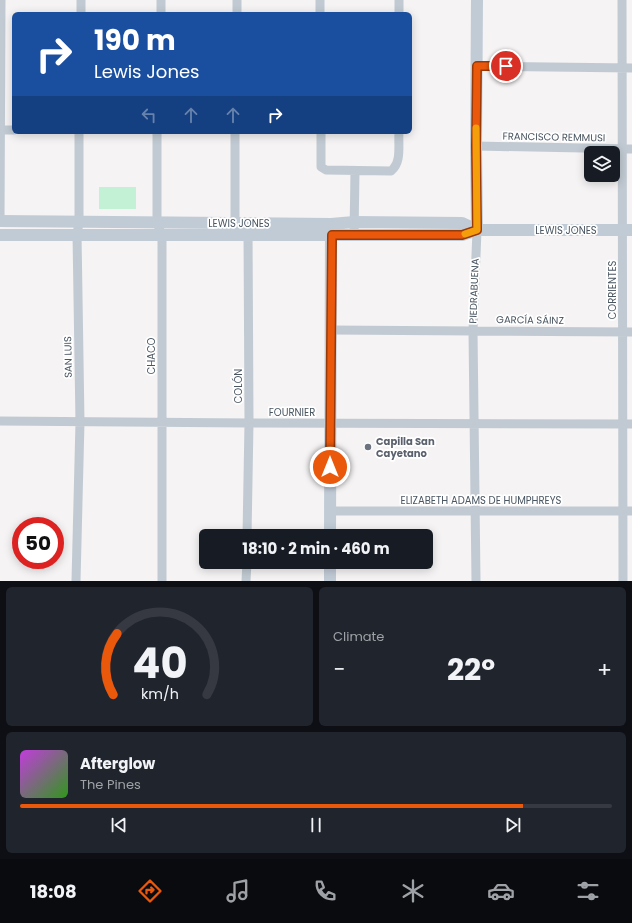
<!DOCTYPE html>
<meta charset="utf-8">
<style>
body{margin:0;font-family:Poppins,sans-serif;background:#20242c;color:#f1f3f6;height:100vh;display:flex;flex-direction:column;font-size:15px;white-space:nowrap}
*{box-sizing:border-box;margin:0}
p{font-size:13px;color:#9ea1a6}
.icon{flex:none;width:22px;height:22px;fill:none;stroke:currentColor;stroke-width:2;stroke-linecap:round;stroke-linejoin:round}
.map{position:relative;height:581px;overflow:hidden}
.panel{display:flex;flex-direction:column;gap:6px;padding:6px;background:#0d0f14;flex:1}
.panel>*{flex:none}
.top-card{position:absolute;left:12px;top:12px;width:400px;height:122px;border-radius:6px;box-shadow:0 2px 10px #0003;background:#1a4fa0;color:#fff;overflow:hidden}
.buttons{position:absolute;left:584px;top:146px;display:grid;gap:8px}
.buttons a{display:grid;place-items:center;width:36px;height:36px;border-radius:6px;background:#171b24;box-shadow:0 2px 10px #0003;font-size:20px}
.speed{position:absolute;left:12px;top:517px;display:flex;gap:8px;font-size:20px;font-weight:700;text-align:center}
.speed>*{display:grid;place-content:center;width:52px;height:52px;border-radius:50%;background:#171b24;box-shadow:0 2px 10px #0003;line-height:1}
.speed .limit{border:6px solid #d22;background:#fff;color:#111}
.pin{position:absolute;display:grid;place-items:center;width:34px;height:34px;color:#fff;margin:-17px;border:2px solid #fff;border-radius:50%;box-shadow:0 1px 4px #0007}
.me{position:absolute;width:44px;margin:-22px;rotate:0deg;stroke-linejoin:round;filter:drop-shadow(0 0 3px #0008)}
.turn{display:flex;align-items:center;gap:14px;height:84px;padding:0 16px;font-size:18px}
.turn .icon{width:52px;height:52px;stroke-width:2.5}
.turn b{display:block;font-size:28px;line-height:34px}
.lanes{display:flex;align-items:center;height:38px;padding:0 16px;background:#0003;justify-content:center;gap:20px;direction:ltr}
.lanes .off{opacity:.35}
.big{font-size:30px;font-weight:700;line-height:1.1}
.panel .tile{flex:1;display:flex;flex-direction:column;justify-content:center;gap:6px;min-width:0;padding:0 14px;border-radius:6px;background:#20242c}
.panel .dial{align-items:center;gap:0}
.dial svg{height:104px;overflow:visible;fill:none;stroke:#363941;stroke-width:7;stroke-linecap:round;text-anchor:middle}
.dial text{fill:#f1f3f6;stroke:none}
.song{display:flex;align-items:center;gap:12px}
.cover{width:48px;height:48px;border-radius:6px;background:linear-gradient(135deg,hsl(290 70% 55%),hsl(110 70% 35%))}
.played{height:4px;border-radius:2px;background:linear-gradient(90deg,#ea580c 85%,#363941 85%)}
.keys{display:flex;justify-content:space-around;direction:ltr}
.heat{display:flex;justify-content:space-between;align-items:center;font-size:22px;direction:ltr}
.panel .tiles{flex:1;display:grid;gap:6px;grid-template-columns:1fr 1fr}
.tile:last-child{grid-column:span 2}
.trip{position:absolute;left:199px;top:529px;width:234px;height:40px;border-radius:6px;background:#171b24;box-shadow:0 2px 10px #0003;font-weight:700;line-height:40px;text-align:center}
.dock{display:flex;height:64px;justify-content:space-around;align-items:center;background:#090b0e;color:#9ea1a6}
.dock .icon{width:28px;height:28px}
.dock .selected{color:#ea580c}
.dock b{font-size:18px;color:#f1f3f6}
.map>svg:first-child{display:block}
.green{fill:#c3f1d5}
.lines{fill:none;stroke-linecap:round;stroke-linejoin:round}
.street{stroke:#c1cad2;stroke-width:9}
.secondary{stroke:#c1cbd6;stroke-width:12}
.route-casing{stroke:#983908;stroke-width:10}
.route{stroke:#ea580c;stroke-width:7}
.slow{stroke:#f59e0b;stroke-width:7}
.worship-dot{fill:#6b7280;stroke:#fff;stroke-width:1.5}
.labels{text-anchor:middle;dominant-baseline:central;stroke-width:3.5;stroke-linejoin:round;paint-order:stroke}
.street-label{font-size:10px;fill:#4a5661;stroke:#fff}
.worship-label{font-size:10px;font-weight:bold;fill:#5b616d;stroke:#fff;text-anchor:start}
</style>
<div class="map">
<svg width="632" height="581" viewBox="0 0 632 581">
<rect width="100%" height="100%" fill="#f5f3f3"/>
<path class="green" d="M99,187H136V209H99Z"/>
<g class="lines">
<path class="street" d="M320,0V14
M622,0L623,581
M81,14V0
M161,14V0
M237,14V0
M399,14V0
M477,66L632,68
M0,130H14
M157,132V223L162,235V581
M235,132V230
M321,132V167L326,170L391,171C402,162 398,146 399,132
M476,146L632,149
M0,221L1,0
M354,235L355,171
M331,330L632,332
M0,421L249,423L632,424
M330,511H632
M247,536L249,423L248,229
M76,581L80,422L77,234L79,223V132
M246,581L247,562
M476,581L473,331L477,230"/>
<path class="secondary" d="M0,221L331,224L354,222L462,223L477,230
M477,230L476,146L477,0
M0,235H462L477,230H632
M330,536L331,227
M330,562V581"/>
</g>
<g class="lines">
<g class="route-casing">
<path id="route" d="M330,467L332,235H462L477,230L476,146L477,66H506"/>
</g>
<use href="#route" class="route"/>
<path class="slow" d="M465,234L477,230L476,128"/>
</g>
<circle class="worship-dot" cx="368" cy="447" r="4"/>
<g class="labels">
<g class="street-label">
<text transform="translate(554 137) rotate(1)">FRANCISCO REMMUSI</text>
<text x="239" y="223">LEWIS JONES</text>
<text x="566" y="230">LEWIS JONES</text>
<text transform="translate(612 290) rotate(-90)">CORRIENTES</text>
<text transform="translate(474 291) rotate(-88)">PIEDRABUENA</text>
<text transform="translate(530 320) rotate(1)">GARCÍA SÁINZ</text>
<text transform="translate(151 356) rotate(-90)">CHACO</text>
<text transform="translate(68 357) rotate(-91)">SAN LUIS</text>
<text transform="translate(238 386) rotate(-90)">COLÓN</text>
<text x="292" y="412">FOURNIER</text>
<text x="481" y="500">ELIZABETH ADAMS DE HUMPHREYS</text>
</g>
<g class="worship-label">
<text x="376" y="441">Capilla San<tspan x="376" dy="12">Cayetano</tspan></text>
</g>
</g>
</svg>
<div class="buttons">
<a><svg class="icon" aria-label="layers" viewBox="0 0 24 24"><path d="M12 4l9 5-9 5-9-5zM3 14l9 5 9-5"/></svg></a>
</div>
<div class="speed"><div class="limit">50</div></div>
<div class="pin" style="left:506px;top:66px;background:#d93025"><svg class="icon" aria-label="arrive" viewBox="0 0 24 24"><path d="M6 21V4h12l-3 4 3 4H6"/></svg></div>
<svg class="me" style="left:330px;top:467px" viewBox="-20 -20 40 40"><circle r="17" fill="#ea580c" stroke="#fff" stroke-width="3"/><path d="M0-11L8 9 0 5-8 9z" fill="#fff"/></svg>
<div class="trip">18:10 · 2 min · 460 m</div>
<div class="top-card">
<div class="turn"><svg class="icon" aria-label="right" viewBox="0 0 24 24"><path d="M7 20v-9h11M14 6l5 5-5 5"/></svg><div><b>190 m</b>Lewis Jones</div></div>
<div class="lanes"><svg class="icon off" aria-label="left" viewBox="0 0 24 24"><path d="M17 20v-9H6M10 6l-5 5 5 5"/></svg><svg class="icon off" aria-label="ahead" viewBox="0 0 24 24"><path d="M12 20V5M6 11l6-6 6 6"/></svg><svg class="icon off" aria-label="ahead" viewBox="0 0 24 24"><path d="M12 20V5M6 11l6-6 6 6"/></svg><svg class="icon" aria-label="right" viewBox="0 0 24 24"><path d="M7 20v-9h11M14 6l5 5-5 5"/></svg></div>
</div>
</div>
<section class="panel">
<div class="tiles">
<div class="tile dial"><svg viewBox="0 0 100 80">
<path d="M14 69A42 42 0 1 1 86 69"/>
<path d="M14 69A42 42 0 0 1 17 22" stroke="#ea580c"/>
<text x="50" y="56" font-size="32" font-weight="700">40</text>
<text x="50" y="72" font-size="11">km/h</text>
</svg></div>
<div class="tile"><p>Climate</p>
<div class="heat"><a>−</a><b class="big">22°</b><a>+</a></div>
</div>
<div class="tile">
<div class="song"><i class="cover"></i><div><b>Afterglow</b><p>The Pines</p></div></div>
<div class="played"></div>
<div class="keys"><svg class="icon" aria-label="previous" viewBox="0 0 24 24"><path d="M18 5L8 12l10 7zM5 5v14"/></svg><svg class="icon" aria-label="pause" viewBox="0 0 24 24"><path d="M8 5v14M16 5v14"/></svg><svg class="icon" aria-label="next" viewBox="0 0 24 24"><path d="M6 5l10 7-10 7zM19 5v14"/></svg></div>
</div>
</div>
</section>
<nav class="dock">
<b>18:08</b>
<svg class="icon selected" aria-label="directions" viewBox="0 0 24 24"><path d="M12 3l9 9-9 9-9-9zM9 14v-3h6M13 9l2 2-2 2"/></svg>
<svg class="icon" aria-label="music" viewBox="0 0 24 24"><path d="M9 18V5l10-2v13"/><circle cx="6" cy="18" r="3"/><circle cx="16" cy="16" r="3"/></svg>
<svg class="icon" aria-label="phone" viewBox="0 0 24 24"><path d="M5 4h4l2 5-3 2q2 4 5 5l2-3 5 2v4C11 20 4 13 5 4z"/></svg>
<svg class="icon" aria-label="climate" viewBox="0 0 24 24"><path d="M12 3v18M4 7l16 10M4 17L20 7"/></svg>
<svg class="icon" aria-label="car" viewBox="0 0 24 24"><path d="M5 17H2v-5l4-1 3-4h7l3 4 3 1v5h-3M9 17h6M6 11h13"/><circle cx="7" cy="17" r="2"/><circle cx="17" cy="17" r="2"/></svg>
<svg class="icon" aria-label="filters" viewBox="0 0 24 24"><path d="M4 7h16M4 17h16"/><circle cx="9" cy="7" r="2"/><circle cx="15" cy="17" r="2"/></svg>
</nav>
